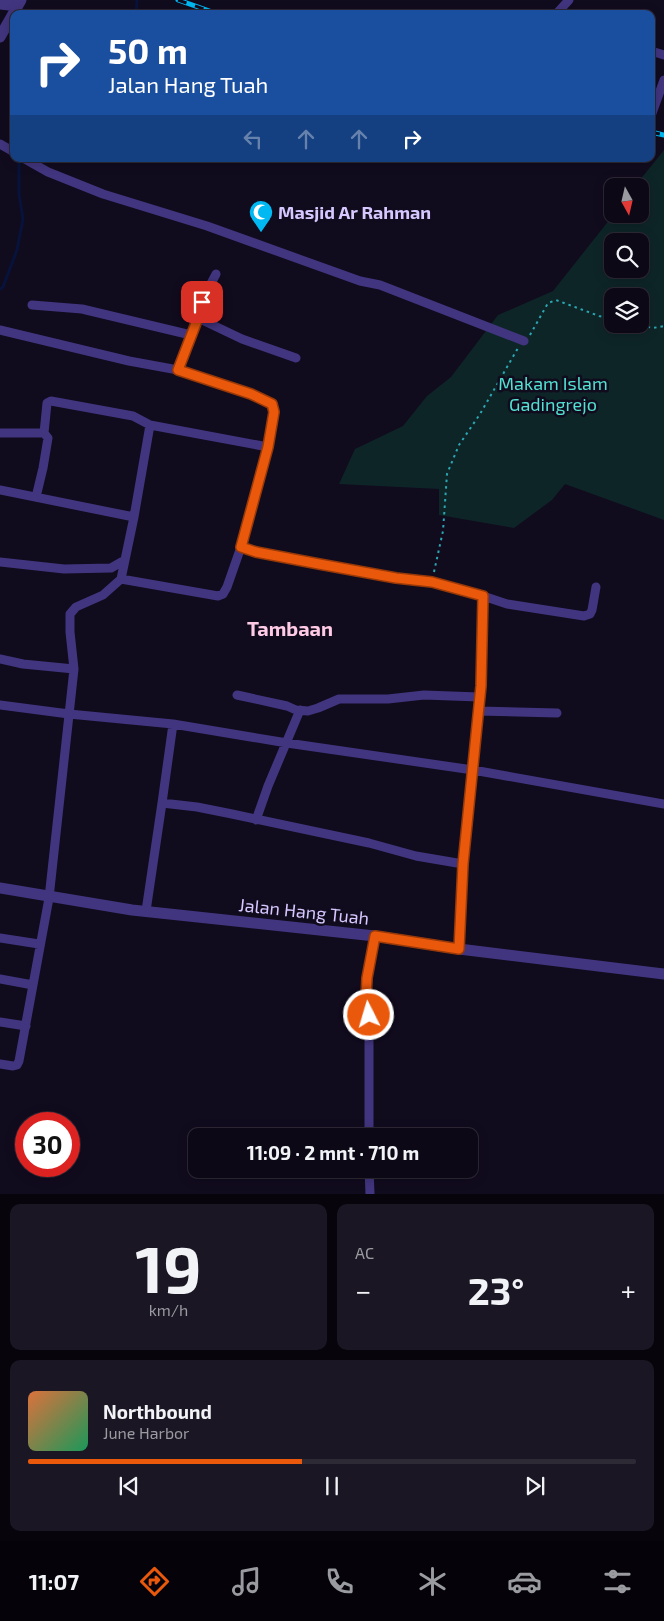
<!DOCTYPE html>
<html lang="id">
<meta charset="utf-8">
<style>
body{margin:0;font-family:"Exo 2",sans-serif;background:#1b1623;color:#f1f3f6;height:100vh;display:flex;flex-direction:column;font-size:19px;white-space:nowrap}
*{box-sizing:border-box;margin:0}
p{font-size:16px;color:#9a9aa1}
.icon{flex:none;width:28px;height:28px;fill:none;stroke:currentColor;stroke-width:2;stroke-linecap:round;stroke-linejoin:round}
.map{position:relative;height:1194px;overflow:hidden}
.drawer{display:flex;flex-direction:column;gap:10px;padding:10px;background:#07040c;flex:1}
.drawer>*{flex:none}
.guide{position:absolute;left:10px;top:10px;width:645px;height:152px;border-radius:10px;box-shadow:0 2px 12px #0003,0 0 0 1px #2d2935;background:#1a4fa0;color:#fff;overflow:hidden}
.needle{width:32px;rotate:172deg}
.controls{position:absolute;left:604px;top:178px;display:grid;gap:10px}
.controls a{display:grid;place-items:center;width:45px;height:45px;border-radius:10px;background:#0d0816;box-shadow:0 2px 12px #0003,0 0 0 1px #2d2935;font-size:25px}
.speed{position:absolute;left:15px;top:1112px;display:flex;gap:10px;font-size:25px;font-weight:700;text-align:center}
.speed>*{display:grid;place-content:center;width:65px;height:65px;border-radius:50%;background:#0d0816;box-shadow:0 2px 12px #0003,0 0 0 1px #2d2935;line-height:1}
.speed .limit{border:8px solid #d22;background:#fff;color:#111}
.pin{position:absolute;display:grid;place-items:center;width:42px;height:42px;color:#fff;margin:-21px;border-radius:10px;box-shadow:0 2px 8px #0006}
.me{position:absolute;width:55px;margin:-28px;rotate:355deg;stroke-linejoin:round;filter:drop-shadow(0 0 4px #0008)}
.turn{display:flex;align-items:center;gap:18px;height:105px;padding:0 15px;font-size:22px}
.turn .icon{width:65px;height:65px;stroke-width:2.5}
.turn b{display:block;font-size:35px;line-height:42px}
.lanes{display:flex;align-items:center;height:48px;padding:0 15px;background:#0003;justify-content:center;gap:25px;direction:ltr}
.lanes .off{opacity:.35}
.big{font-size:38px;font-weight:700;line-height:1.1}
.drawer .card{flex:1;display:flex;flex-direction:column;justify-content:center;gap:8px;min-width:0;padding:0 18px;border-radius:10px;background:#1b1623}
.drawer .dial{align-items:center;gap:0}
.dial b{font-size:65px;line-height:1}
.song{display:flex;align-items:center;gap:15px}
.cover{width:60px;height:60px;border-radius:8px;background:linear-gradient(135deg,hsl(20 70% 55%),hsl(150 70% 35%))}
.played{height:5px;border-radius:2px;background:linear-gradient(90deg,#ea580c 45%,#2d2935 45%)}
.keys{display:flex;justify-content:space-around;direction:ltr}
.heat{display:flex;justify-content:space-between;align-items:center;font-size:28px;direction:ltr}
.drawer .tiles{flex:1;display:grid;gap:10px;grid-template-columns:1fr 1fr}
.card:last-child{grid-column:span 2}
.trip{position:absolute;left:188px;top:1128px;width:290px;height:50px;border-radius:10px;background:#0d0816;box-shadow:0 2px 12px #0003,0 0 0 1px #2d2935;font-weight:700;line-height:50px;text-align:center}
.menu{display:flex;height:80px;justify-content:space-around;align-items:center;background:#050309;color:#9a9aa1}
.menu .icon{width:35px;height:35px}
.menu .on{color:#ea580c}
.menu b{font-size:22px;color:#f1f3f6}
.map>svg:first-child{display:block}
.green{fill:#0e2528;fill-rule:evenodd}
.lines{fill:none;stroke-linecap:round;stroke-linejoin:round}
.stream{stroke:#07133b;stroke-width:3}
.path{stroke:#2aa7b2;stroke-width:2;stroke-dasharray:2.5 4;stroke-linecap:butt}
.minor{stroke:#42357f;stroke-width:9}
.tertiary{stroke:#42357f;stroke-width:11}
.rail-casing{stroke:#00b9f3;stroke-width:5}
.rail{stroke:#110b1e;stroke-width:3;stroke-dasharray:9;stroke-linecap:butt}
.route-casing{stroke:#983908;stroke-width:12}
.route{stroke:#ea580c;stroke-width:9}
.labels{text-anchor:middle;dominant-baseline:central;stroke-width:5;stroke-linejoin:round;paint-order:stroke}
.poi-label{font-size:18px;font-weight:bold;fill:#d6c8ff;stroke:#110b1e;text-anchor:start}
.park-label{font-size:18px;fill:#52e1d2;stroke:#110b1e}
.street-label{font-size:18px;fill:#d6c8ff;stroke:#110b1e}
.quarter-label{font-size:20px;font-weight:bold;fill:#ffcae4;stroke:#110b1e}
</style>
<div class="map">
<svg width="664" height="1194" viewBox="0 0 664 1194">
<rect width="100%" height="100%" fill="#110b1e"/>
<path class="green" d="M664,150V520L565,484L552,500L514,528L439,515V489L339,484L355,449L403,426L427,396L451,377L498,315L553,291L614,214H640V186H635ZM612,241H640V269H612ZM612,296H640V324H612Z"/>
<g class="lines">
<path class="stream" d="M136,14L137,0
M0,289L3,287L17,250L23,219L19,194V162L22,159"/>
<path class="path" d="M635,324L653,328L664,326
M530,335L548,303L556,300L599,316L612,319
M434,572L443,531L447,474L459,445L480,414L518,348"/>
<path class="minor" d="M560,14L558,12L569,0
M651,51L664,55
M651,116L664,80
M0,144L14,152
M25,159L48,172L103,194L207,226L360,281L380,285L524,341
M32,305L82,309L191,335
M198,318L242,339L296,358
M0,330L129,361L178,370L251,394L271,404L274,411L268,447L241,547L227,587L223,594L218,596L121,579
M178,370L198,318L201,302L216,274
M0,433H44L48,438L43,468L36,497
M44,433L47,403L51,401L133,416L150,425
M0,490L134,517L150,425L268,447
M241,547L256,552L319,564L395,577L432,582L483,596L481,686L463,864L459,949
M0,562L64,569L111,568L125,560
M483,596L507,604L584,616L590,614L592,610L596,587
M0,659L23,664L74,669
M237,695L287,706L296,710L308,711L318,708L339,699H388L424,695L479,697
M0,705L69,714L173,724L287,743L473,770L664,804
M478,711L557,713
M162,803L173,724
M256,820L268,786L300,710
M146,911L162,803L197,807L232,814L369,843L416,856L463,864
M0,938L39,944
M0,979L33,985
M0,1022L26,1026
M0,1064L13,1066L17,1065L19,1061L49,898L74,669L70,632V614L76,607L103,595L121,579L134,517
M369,1136V1015L367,989L369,970L375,936
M369,1169L370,1194"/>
<path class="tertiary" d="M0,4L17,6
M0,37L21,0
M0,888L132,910L375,936L459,949L664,974"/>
<g class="rail-casing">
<path id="rail" d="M178,0L218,14
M651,132L664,135"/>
</g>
<use href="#rail" class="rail"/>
</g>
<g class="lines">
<g class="route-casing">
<path id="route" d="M202,302L198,318L178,370L251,394L272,404L274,412L268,447L241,547L256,552L319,564L396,578L432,582L483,596L481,686L463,864L459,949L375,936L367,978L366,999L369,1015"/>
</g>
<use href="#route" class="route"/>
</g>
<defs>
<g id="mosque-pin" transform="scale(1.25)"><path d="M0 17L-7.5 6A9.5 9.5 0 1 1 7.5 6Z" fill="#00b9f3" stroke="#110b1e"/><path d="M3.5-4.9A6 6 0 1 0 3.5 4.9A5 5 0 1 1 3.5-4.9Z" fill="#fff"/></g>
</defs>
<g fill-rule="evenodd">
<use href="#mosque-pin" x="261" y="212"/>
</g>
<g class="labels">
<g class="poi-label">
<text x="278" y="212">Masjid Ar Rahman</text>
</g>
<g class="park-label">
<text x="553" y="383">Makam Islam<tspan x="553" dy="21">Gadingrejo</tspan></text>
</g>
<g class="street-label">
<text transform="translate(304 911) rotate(6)">Jalan Hang Tuah</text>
</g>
<g class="quarter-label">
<text x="290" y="628">Tambaan</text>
</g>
</g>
</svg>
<div class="controls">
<a><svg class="needle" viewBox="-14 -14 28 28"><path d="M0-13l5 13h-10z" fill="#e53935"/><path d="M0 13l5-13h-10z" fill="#9a9aa1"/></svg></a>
<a><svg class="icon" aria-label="search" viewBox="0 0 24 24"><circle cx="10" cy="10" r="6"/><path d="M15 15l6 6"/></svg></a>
<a><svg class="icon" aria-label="layers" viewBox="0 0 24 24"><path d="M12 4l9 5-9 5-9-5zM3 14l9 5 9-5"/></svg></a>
</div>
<div class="speed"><div class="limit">30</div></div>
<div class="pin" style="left:202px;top:302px;background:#d93025"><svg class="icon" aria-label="arrive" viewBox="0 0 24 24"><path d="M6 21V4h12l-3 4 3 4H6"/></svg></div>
<svg class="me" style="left:369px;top:1015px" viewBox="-20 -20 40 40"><circle r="17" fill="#ea580c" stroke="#fff" stroke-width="3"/><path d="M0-11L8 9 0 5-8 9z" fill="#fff"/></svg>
<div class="trip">11:09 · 2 mnt · 710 m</div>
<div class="guide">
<div class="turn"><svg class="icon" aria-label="right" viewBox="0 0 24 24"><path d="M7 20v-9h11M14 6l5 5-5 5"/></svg><div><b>50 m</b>Jalan Hang Tuah</div></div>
<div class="lanes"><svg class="icon off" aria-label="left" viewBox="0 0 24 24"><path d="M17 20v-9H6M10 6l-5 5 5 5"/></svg><svg class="icon off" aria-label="ahead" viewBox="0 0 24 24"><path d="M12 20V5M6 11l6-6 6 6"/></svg><svg class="icon off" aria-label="ahead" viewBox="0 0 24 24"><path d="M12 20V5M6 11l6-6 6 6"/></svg><svg class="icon" aria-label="right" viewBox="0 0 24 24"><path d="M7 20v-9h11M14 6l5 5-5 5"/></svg></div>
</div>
</div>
<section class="drawer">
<div class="tiles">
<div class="card dial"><b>19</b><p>km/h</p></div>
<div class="card"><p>AC</p>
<div class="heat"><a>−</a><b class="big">23°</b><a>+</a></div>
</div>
<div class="card">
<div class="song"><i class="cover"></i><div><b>Northbound</b><p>June Harbor</p></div></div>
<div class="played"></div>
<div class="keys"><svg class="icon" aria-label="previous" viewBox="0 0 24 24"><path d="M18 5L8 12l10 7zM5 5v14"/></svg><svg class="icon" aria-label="pause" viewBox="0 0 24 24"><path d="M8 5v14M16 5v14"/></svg><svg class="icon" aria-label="next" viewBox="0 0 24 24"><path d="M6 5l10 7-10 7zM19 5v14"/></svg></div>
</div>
</div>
</section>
<nav class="menu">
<b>11:07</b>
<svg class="icon on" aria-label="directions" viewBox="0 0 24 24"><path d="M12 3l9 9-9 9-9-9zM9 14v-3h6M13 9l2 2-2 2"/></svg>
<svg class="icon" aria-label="music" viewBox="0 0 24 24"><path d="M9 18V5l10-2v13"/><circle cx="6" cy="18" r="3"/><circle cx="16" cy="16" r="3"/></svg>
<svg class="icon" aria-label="phone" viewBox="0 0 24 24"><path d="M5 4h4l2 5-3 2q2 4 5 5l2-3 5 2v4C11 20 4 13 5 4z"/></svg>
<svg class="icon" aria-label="climate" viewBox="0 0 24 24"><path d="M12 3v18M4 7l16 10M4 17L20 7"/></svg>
<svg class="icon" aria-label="car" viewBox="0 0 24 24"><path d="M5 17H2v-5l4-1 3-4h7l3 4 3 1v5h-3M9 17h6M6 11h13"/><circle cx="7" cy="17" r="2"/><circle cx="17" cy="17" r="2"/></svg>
<svg class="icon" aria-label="filters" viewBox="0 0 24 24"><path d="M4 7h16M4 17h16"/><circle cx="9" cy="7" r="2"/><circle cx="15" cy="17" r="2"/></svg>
</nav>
